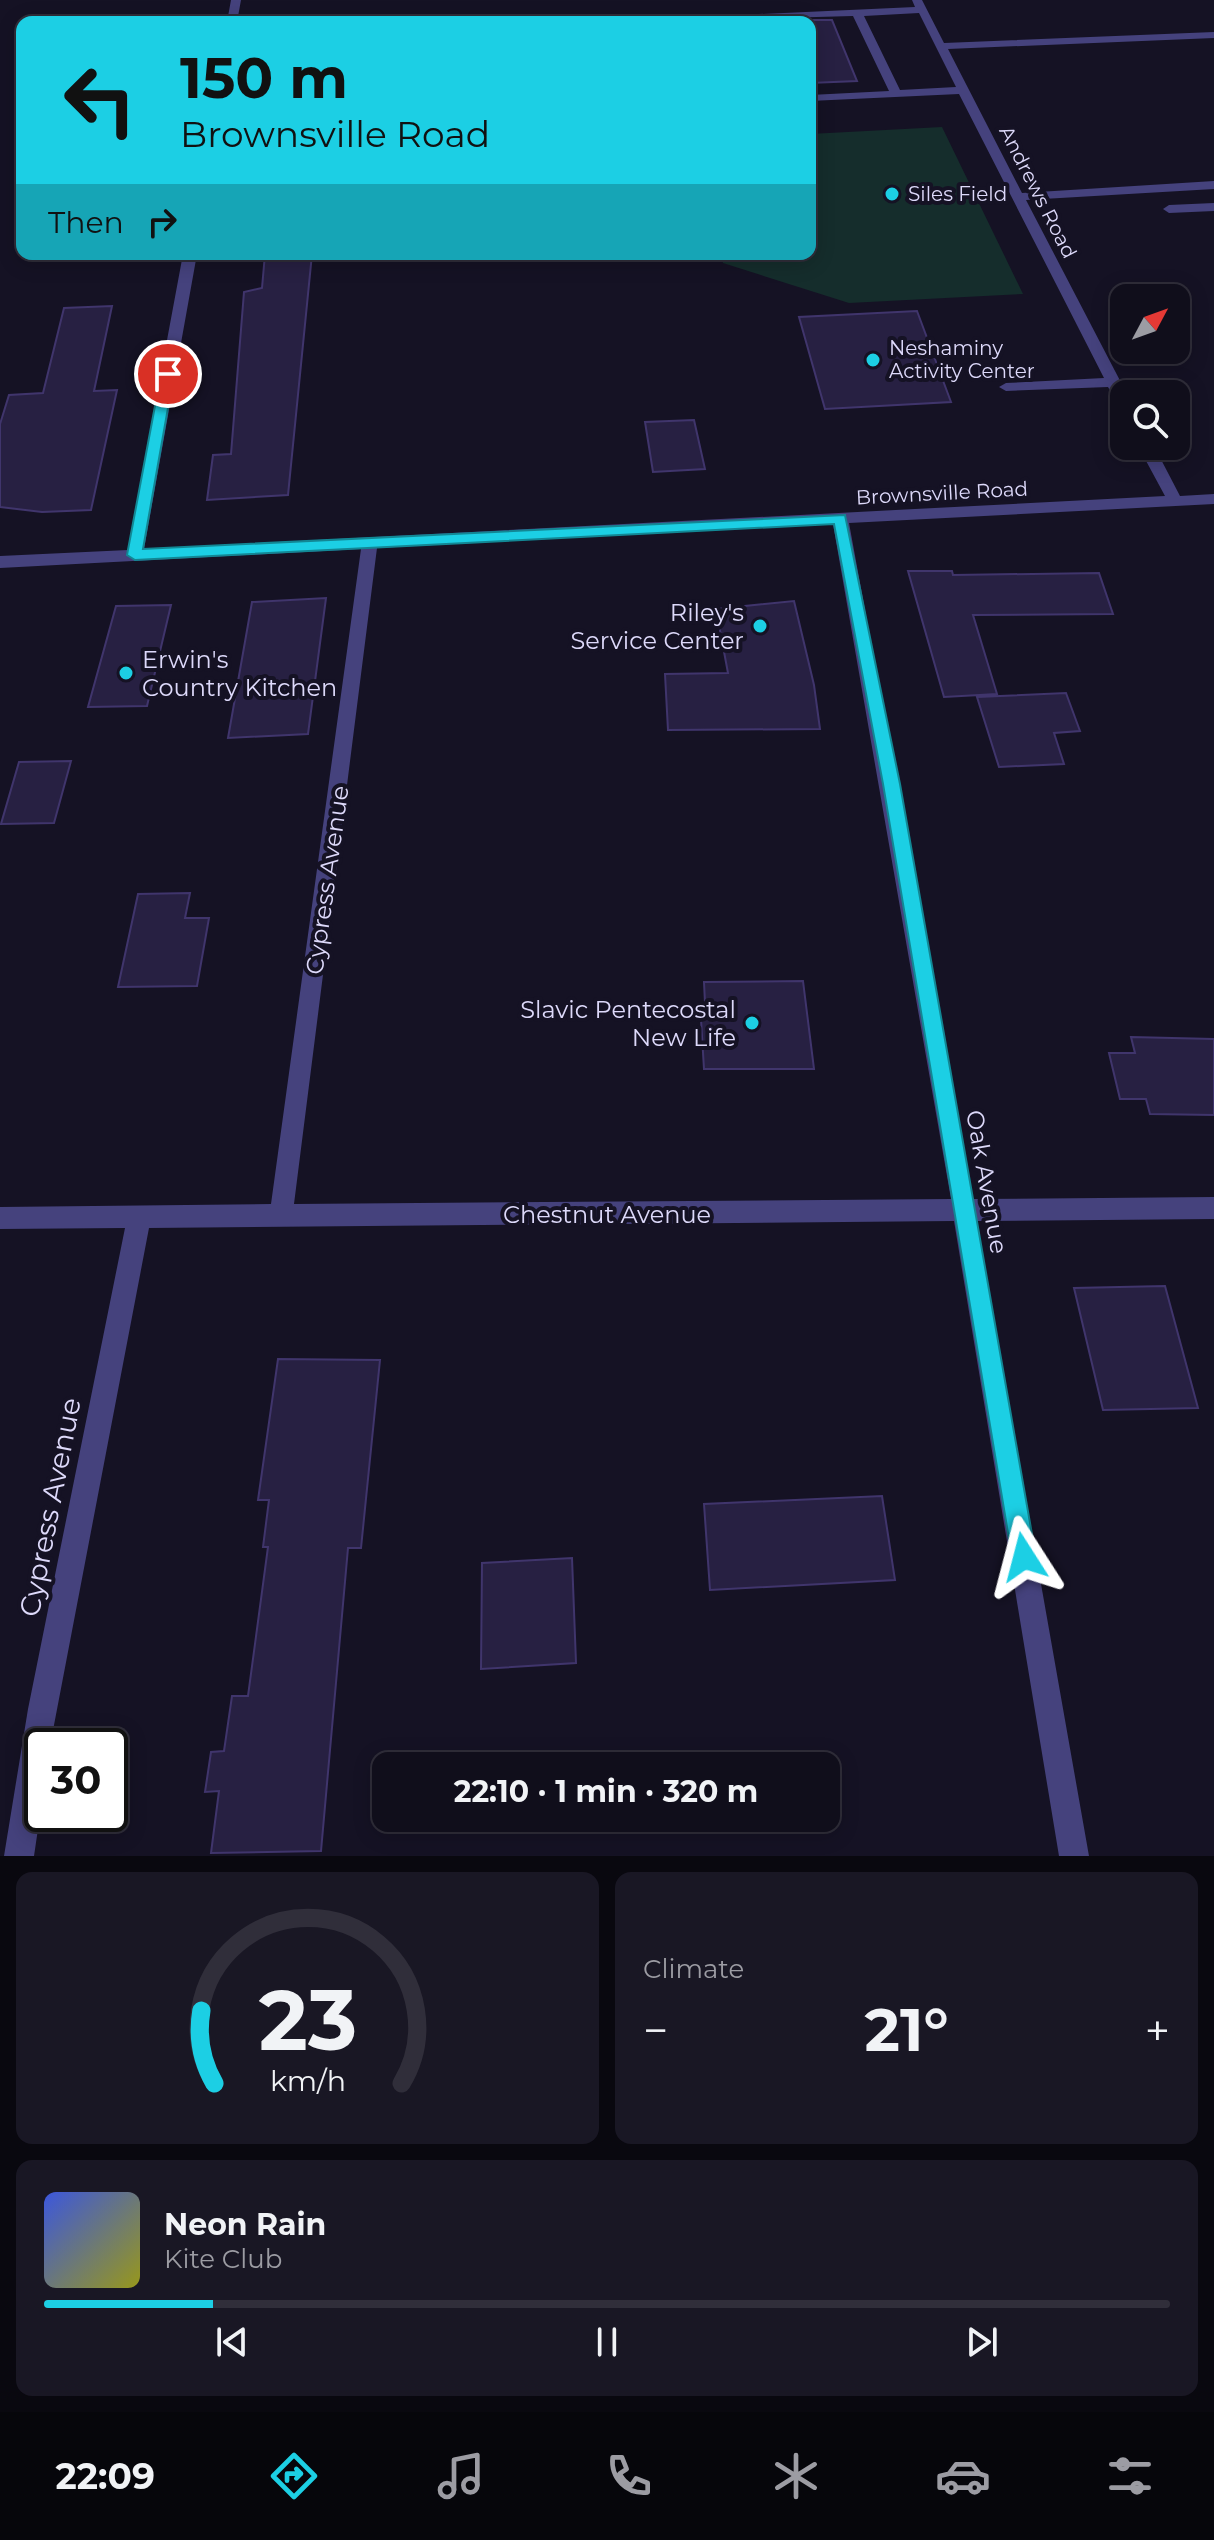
<!DOCTYPE html>
<meta charset="utf-8">
<style>
body{margin:0;font-family:Montserrat,sans-serif;background:#191724;color:#f1f3f6;height:100vh;display:flex;flex-direction:column;font-size:30px;white-space:nowrap}
*{box-sizing:border-box;margin:0}
p{font-size:26px;color:#9c9ca3}
.icon{flex:none;width:44px;height:44px;fill:none;stroke:currentColor;stroke-width:2;stroke-linecap:round;stroke-linejoin:round}
.map{position:relative;height:1856px;overflow:hidden}
.sheet{display:flex;flex-direction:column;gap:16px;padding:16px;background:#09080f;flex:1}
.sheet>*{flex:none}
.banner{position:absolute;left:16px;top:16px;width:800px;height:244px;border-radius:16px;box-shadow:0 4px 20px #0003,0 0 0 2px #302e3a;background:#1ccfe4;color:#111;overflow:hidden}
.needle{width:52px;rotate:49deg}
.buttons{position:absolute;left:1110px;top:284px;display:grid;gap:16px}
.buttons a{display:grid;place-items:center;width:80px;height:80px;border-radius:16px;background:#100e1b;box-shadow:0 4px 20px #0003,0 0 0 2px #302e3a;font-size:40px}
.speed{position:absolute;left:24px;top:1728px;display:flex;gap:16px;font-size:40px;font-weight:700;text-align:center}
.speed>*{display:grid;place-content:center;width:104px;height:104px;border-radius:50%;background:#100e1b;box-shadow:0 4px 20px #0003,0 0 0 2px #302e3a;line-height:1}
.speed .limit{border:4px solid #111;border-radius:12px;background:#fff;color:#111}
.pin{position:absolute;display:grid;place-items:center;width:68px;height:68px;color:#fff;margin:-34px;border:4px solid #fff;border-radius:50%;box-shadow:0 2px 8px #0007}
.me{position:absolute;width:88px;margin:-44px;rotate:351deg;stroke-linejoin:round;filter:drop-shadow(0 0 6px #0008)}
.turn{display:flex;align-items:center;gap:28px;height:168px;padding:0 32px;font-size:36px}
.turn .icon{width:104px;height:104px;stroke-width:2.5}
.turn b{display:block;font-size:56px;line-height:68px}
.then{display:flex;align-items:center;height:76px;padding:0 32px;background:#0003;gap:16px;font-size:30px}
.big{font-size:60px;font-weight:700;line-height:1.1}
.sheet .widget{flex:1;display:flex;flex-direction:column;justify-content:center;gap:12px;min-width:0;padding:0 28px;border-radius:16px;background:#191724}
.sheet .dial{align-items:center;gap:0}
.dial svg{height:208px;overflow:visible;fill:none;stroke:#302e3a;stroke-width:7;stroke-linecap:round;text-anchor:middle}
.dial text{fill:#f1f3f6;stroke:none}
.song{display:flex;align-items:center;gap:24px}
.cover{width:96px;height:96px;border-radius:12px;background:linear-gradient(135deg,hsl(230 70% 55%),hsl(60 70% 35%))}
.played{height:8px;border-radius:4px;background:linear-gradient(90deg,#1ccfe4 15%,#302e3a 15%)}
.keys{display:flex;justify-content:space-around;direction:ltr}
.heat{display:flex;justify-content:space-between;align-items:center;font-size:44px;direction:ltr}
.sheet .tiles{flex:1;display:grid;gap:16px;grid-template-columns:1fr 1fr}
.widget:last-child{grid-column:span 2}
.trip{position:absolute;left:372px;top:1752px;width:468px;height:80px;border-radius:16px;background:#100e1b;box-shadow:0 4px 20px #0003,0 0 0 2px #302e3a;font-weight:700;line-height:80px;text-align:center}
.tabs{display:flex;height:128px;justify-content:space-around;align-items:center;background:#06060b;color:#9c9ca3}
.tabs .icon{width:56px;height:56px}
.tabs .active{color:#1ccfe4}
.tabs b{font-size:36px;color:#f1f3f6}
.map>svg:first-child{display:block}
.green{fill:#152d2c}
.building{fill:#272042;stroke:#40356c;stroke-width:2}
.lines{fill:none;stroke-linecap:round;stroke-linejoin:round}
.minor{fill:#45427d;fill-rule:evenodd}
.route{fill:#1ccfe4;stroke:#128794;stroke-width:2}
.poi-dot{fill:#1ccfe4;stroke:#151224;stroke-width:3}
.labels{text-anchor:middle;dominant-baseline:central;stroke-width:8;stroke-linejoin:round;paint-order:stroke}
.far-street-label{font-size:20px;fill:#ddd9fa;stroke:#151224}
.far-poi-label{font-size:20px;fill:#ddd9fa;stroke:#151224;text-anchor:start}
.poi-label{font-size:24px;fill:#ddd9fa;stroke:#151224;text-anchor:end}
.street-label{font-size:24px;fill:#ddd9fa;stroke:#151224}
.near-street-label{font-size:28px;fill:#ddd9fa;stroke:#151224}
</style>
<div class="map">
<svg width="1214" height="1856" viewBox="0 0 1214 1856">
<rect width="100%" height="100%" fill="#151224"/>
<path class="green" d="M942,127L1023,294L849,303L723,263L720,254H810V134Z"/>
<path class="building" d="M810,20H832L857,81L810,83Z
M265,254H312L288,495L207,500L213,455L231,454L244,292L262,288Z
M112,306L94,391L117,390L91,510L42,512L0,507V424L9,395L43,393L64,308Z
M917,311L951,402L825,409L799,317Z
M694,420L705,469L653,472L645,422Z
M908,571H952L953,575L1099,573L1113,614L973,615L997,694L944,697Z
M326,598L308,734L228,738L252,602Z
M794,601L814,685L820,729L668,730L665,674L728,673L716,609Z
M171,605L147,706L88,707L116,606Z
M1066,693L1080,731L1054,733L1064,764L999,767L977,697Z
M71,761L54,823L1,824L19,762Z
M190,893L185,918H209L197,986L118,987L138,894Z
M803,981L814,1069H704L700,1003H705L704,982Z
M1131,1037L1214,1039V1115L1150,1114L1146,1099H1120L1109,1053H1135Z
M1165,1286L1198,1408L1103,1410L1074,1288Z
M278,1359L380,1360L361,1548H348L321,1851L211,1853L219,1791L205,1792L211,1752L224,1751L232,1696H248L268,1547H263L269,1500H258Z
M882,1496L895,1580L710,1590L704,1504Z
M572,1558L576,1663L481,1669L482,1563Z"/>
<g class="lines">
<path class="minor" d="M231,0H241L237,22H227Z
M912,0H922L944,43L1214,32V38L948,49L1022,193L1214,181V189L1026,200L1127,394H1124V408L1119,406L1108,387L1006,391L999,387L1006,383L1104,378L959,94L810,101V95L889,91L853,16L644,22L649,19L915,7ZM919,13L956,87L900,90L864,16Z
M1214,203V211L1169,213L1163,209L1169,205Z
M183,254H197L144,549L1165,496L1138,446H1154L1180,496L1214,494V504L849,523L973,1199L1214,1197V1219L977,1221L1089,1856H1059L954,1221L149,1228L50,1746H42V1802L34,1856H4L28,1709L125,1228L0,1229V1207L271,1204L361,549L0,568V556L128,550ZM833,524L951,1199L294,1204L377,548Z"/>
</g>
<path class="route" d="M168,370L174,374L143,549L845,515L900,784L1036,1557L1032,1566L1024,1569L1015,1566L1012,1557L883,784L834,524L135,560L127,555L161,374Z"/>
<g class="poi-dot">
<circle cx="892" cy="194" r="8"/>
<circle cx="873" cy="360" r="8"/>
<circle cx="760" cy="626" r="8"/>
<circle cx="126" cy="673" r="8"/>
<circle cx="752" cy="1023" r="8"/>
</g>
<g class="labels">
<g class="far-street-label">
<text transform="translate(1038 192) rotate(63)">Andrews Road</text>
<text transform="translate(942 493) rotate(-3)">Brownsville Road</text>
</g>
<g class="far-poi-label">
<text x="908" y="194">Siles Field</text>
<text x="889" y="348">Neshaminy<tspan x="889" dy="23">Activity Center</tspan></text>
</g>
<g class="poi-label">
<text x="744" y="612">Riley's<tspan x="744" dy="28">Service Center</tspan></text>
<text x="142" y="659" text-anchor="start">Erwin's<tspan x="142" dy="28">Country Kitchen</tspan></text>
<text x="736" y="1009">Slavic Pentecostal<tspan x="736" dy="28">New Life</tspan></text>
</g>
<g class="street-label">
<text transform="translate(327 880) rotate(-82)">Cypress Avenue</text>
<text transform="translate(987 1182) rotate(80)">Oak Avenue</text>
<text x="607" y="1214">Chestnut Avenue</text>
</g>
<g class="near-street-label">
<text transform="translate(50 1507) rotate(-79)">Cypress Avenue</text>
</g>
</g>
</svg>
<div class="buttons">
<a><svg class="needle" viewBox="-14 -14 28 28"><path d="M0-13l5 13h-10z" fill="#e53935"/><path d="M0 13l5-13h-10z" fill="#9c9ca3"/></svg></a>
<a><svg class="icon" aria-label="search" viewBox="0 0 24 24"><circle cx="10" cy="10" r="6"/><path d="M15 15l6 6"/></svg></a>
</div>
<div class="speed"><div class="limit">30</div></div>
<div class="pin" style="left:168px;top:374px;background:#d93025"><svg class="icon" aria-label="arrive" viewBox="0 0 24 24"><path d="M6 21V4h12l-3 4 3 4H6"/></svg></div>
<svg class="me" style="left:1024px;top:1557px" viewBox="-20 -20 40 40"><path d="M0-17L14 15 0 8-14 15z" fill="#1ccfe4" stroke="#fff" stroke-width="4"/></svg>
<div class="trip">22:10 · 1 min · 320 m</div>
<div class="banner">
<div class="turn"><svg class="icon" aria-label="left" viewBox="0 0 24 24"><path d="M17 20v-9H6M10 6l-5 5 5 5"/></svg><div><b>150 m</b>Brownsville Road</div></div>
<div class="then">Then<svg class="icon" aria-label="right" viewBox="0 0 24 24"><path d="M7 20v-9h11M14 6l5 5-5 5"/></svg></div>
</div>
</div>
<section class="sheet">
<div class="tiles">
<div class="widget dial"><svg viewBox="0 0 100 80">
<path d="M14 69A42 42 0 1 1 86 69"/>
<path d="M14 69A42 42 0 0 1 9 41" stroke="#1ccfe4"/>
<text x="50" y="56" font-size="32" font-weight="700">23</text>
<text x="50" y="72" font-size="11">km/h</text>
</svg></div>
<div class="widget"><p>Climate</p>
<div class="heat"><a>−</a><b class="big">21°</b><a>+</a></div>
</div>
<div class="widget">
<div class="song"><i class="cover"></i><div><b>Neon Rain</b><p>Kite Club</p></div></div>
<div class="played"></div>
<div class="keys"><svg class="icon" aria-label="previous" viewBox="0 0 24 24"><path d="M18 5L8 12l10 7zM5 5v14"/></svg><svg class="icon" aria-label="pause" viewBox="0 0 24 24"><path d="M8 5v14M16 5v14"/></svg><svg class="icon" aria-label="next" viewBox="0 0 24 24"><path d="M6 5l10 7-10 7zM19 5v14"/></svg></div>
</div>
</div>
</section>
<nav class="tabs">
<b>22:09</b>
<svg class="icon active" aria-label="directions" viewBox="0 0 24 24"><path d="M12 3l9 9-9 9-9-9zM9 14v-3h6M13 9l2 2-2 2"/></svg>
<svg class="icon" aria-label="music" viewBox="0 0 24 24"><path d="M9 18V5l10-2v13"/><circle cx="6" cy="18" r="3"/><circle cx="16" cy="16" r="3"/></svg>
<svg class="icon" aria-label="phone" viewBox="0 0 24 24"><path d="M5 4h4l2 5-3 2q2 4 5 5l2-3 5 2v4C11 20 4 13 5 4z"/></svg>
<svg class="icon" aria-label="climate" viewBox="0 0 24 24"><path d="M12 3v18M4 7l16 10M4 17L20 7"/></svg>
<svg class="icon" aria-label="car" viewBox="0 0 24 24"><path d="M5 17H2v-5l4-1 3-4h7l3 4 3 1v5h-3M9 17h6M6 11h13"/><circle cx="7" cy="17" r="2"/><circle cx="17" cy="17" r="2"/></svg>
<svg class="icon" aria-label="filters" viewBox="0 0 24 24"><path d="M4 7h16M4 17h16"/><circle cx="9" cy="7" r="2"/><circle cx="15" cy="17" r="2"/></svg>
</nav>
